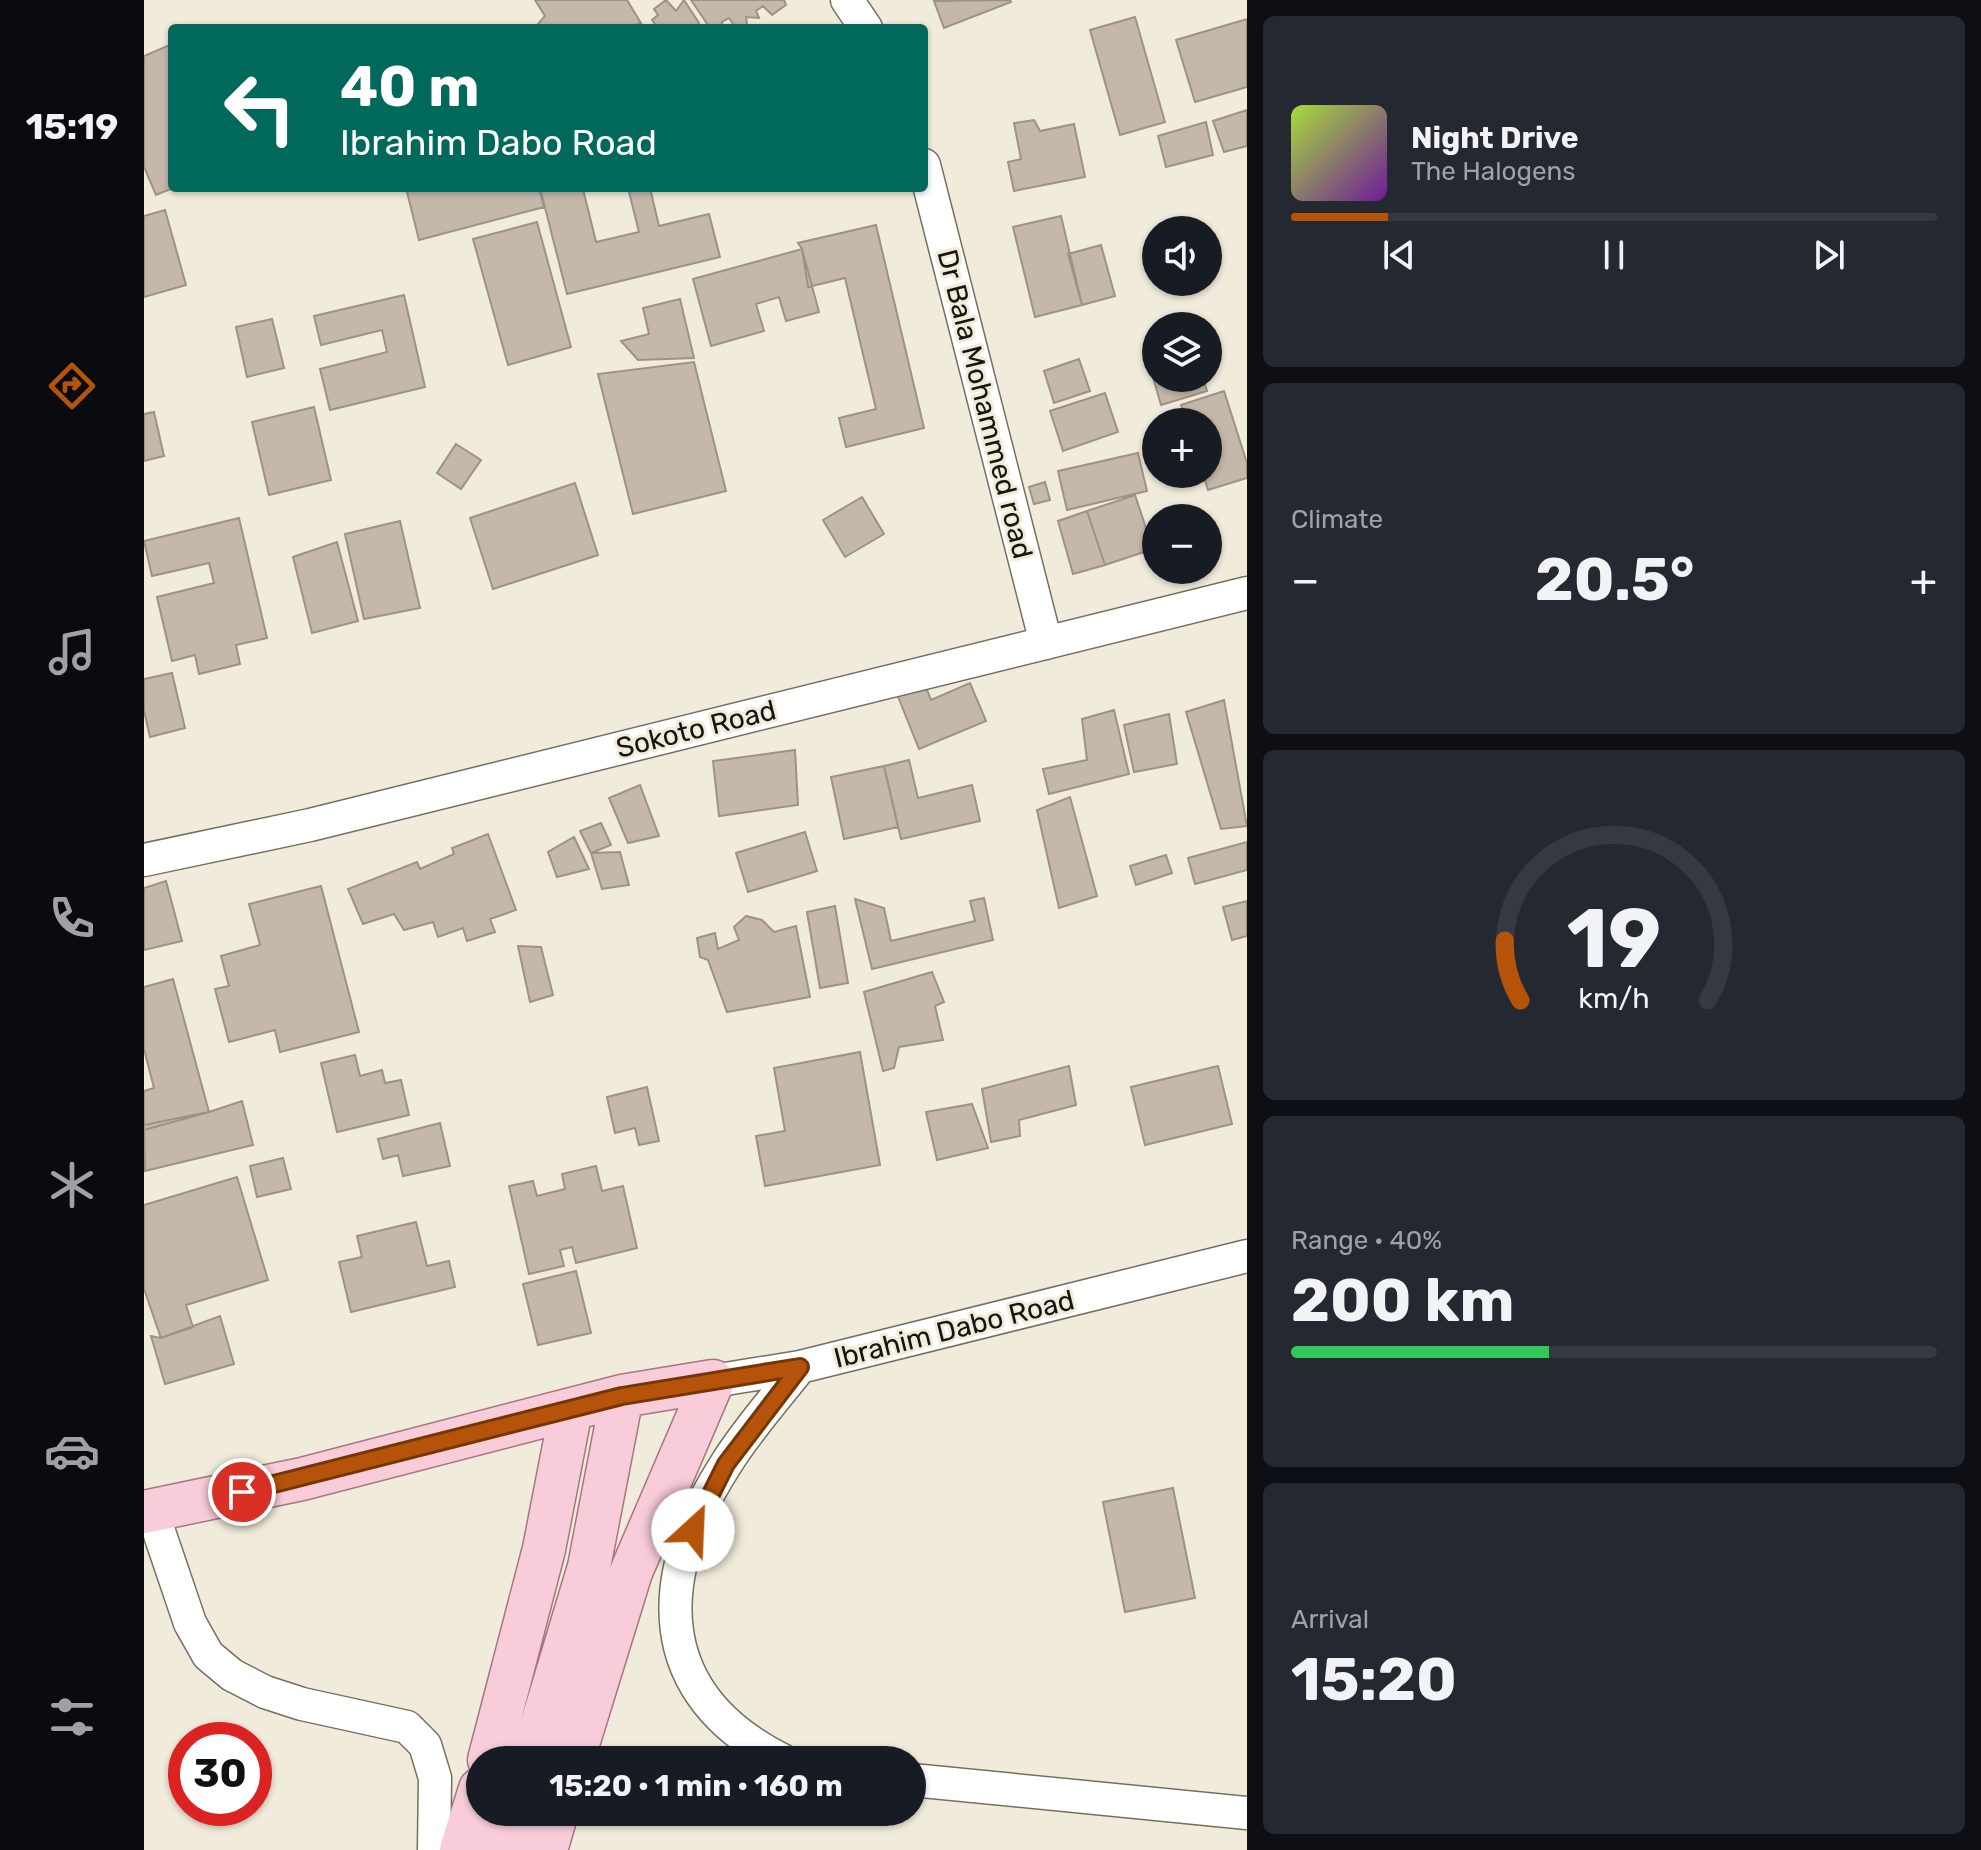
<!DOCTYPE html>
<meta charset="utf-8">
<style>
body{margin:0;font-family:Rubik,sans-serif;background:#242831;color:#f1f3f6;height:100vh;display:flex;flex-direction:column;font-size:30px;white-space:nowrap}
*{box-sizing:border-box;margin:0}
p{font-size:26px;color:#9ea1a6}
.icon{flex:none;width:44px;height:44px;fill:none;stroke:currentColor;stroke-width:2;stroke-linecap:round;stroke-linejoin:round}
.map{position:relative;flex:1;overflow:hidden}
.panel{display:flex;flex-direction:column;gap:16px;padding:16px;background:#0d0f14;width:734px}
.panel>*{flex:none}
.guide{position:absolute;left:24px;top:24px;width:760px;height:168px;border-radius:8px;box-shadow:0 2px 6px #0004;background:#00695c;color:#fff;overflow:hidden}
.fabs{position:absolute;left:998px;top:216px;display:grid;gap:16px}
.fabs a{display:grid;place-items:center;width:80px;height:80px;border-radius:50%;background:#171b24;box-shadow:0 2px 6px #0004;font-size:40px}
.speed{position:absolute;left:24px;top:1722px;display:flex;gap:16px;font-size:40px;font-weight:700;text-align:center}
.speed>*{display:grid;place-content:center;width:104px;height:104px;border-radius:50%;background:#171b24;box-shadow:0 2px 6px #0004;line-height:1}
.speed .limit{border:12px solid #d22;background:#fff;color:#111}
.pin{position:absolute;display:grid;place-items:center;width:68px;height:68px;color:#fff;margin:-34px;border:4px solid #fff;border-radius:50%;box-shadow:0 2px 8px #0007}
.me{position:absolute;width:88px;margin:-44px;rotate:25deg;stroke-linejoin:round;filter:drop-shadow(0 0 6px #0008)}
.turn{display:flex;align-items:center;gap:28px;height:168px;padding:0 40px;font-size:36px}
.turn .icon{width:104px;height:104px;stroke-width:2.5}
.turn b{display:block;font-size:56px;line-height:68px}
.big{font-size:60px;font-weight:700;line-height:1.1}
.panel .tile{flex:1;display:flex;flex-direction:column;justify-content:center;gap:12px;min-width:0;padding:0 28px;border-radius:12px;background:#242831}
.panel .dial{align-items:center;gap:0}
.dial svg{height:208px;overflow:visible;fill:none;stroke:#363941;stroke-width:7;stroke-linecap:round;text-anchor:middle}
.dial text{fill:#f1f3f6;stroke:none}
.song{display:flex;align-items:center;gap:24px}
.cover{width:96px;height:96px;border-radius:12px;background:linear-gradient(135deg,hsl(80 70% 55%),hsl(280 70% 35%))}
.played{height:8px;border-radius:4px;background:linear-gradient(90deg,#b45309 15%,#363941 15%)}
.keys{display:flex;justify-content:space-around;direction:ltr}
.heat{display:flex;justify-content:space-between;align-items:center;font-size:44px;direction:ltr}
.charge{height:12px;border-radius:6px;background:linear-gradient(90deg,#34c759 40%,#363941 0)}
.trip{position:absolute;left:322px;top:1746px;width:460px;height:80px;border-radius:40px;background:#171b24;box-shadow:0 2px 6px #0004;font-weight:700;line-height:80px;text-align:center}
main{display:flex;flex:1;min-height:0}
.menu{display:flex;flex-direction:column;width:144px;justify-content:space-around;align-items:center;background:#090b0e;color:#9ea1a6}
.menu .icon{width:56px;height:56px}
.menu .selected{color:#b45309}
.menu b{font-size:36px;color:#f1f3f6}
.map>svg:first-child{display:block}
.building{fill:#c4b8aa;stroke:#9e9285;stroke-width:2}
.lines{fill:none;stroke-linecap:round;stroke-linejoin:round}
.minor-casing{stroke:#747061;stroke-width:35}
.major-casing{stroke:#a77682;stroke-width:45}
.minor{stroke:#fff;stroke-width:32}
.major{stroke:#f8ccd9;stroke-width:42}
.route-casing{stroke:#753606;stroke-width:20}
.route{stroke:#b45309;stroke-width:14}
.labels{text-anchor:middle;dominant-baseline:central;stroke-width:6;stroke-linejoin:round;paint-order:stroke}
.street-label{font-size:28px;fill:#17150f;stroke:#f0ebda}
</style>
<main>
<nav class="menu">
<b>15:19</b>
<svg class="icon selected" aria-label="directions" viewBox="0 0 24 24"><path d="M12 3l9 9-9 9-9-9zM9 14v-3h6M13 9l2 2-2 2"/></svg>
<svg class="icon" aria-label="music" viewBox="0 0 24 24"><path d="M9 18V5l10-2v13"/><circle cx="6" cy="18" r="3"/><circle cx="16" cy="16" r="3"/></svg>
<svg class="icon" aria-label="phone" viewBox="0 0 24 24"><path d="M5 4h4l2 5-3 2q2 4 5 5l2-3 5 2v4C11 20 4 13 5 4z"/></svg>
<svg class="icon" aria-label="climate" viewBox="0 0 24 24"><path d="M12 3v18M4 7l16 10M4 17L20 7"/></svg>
<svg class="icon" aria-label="car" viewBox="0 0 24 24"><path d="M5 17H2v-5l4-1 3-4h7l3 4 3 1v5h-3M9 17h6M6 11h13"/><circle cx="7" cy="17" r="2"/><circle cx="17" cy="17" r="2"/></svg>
<svg class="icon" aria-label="filters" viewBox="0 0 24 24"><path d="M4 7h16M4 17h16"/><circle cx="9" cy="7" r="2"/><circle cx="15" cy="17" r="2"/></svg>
</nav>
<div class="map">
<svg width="1103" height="1850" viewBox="0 0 1103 1850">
<rect width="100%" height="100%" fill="#f0ebda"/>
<path class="building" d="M391,0H483L497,23L483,28H395L393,25L401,16Z
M522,0L532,11L540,0L555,23L552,28H514L508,20L514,15L510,9Z
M547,0H640L642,5L628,15L619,6L612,11L615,18L602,17L603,24L596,28H592L585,18L578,22V28H566Z
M866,0L867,2L800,28L790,1Z
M991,17L1021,122L976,135L946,30Z
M1103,19V87L1051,102L1032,40Z
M28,44L29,188L12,195L0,167V56Z
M1103,110V146L1080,152L1069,121Z
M890,120L896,131L930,124L941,177L870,191L864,162L877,159L870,123Z
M1062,122L1069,155L1022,167L1014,136Z
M262,188H395L400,207L275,240Z
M396,188H444L439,189L452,242L495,232L484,188H506L515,226L565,214L576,257L423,294Z
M21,210L42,285L0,297V216Z
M917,216L938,305L891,317L869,227Z
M393,222L427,347L364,365L329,239Z
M732,225L780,428L702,447L695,418L732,409L701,278L664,287L658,249L654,243Z
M957,245L971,296L938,305L924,254Z
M658,249L675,312L642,321L635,297L612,304L620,331L567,346L549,279Z
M260,295L281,387L186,410L176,369L243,352L238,330L177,345L170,316Z
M536,299L550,358L494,360L477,341L505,334L499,308Z
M128,319L140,368L103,377L92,327Z
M935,359L946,391L910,403L900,371Z
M550,362L582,491L489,514L454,374Z
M1012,369V378H1059L1063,391L1017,405L1007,370Z
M1080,391L1103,463V478L1064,490L1059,474H1064V422H1043L1037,405Z
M961,393L974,432L919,451L906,411Z
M170,407L187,480L125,495L108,422Z
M10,412L20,456L0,461V414Z
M312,444L337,460L317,489L293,473Z
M994,453L1003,491L923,510L914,471Z
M901,482L906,500L890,504L885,487Z
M431,483L454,555L349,589L326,518Z
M991,495L1009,549L961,565L943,511Z
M718,497L740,534L701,557L679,520Z
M943,511L961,565L929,574L914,521Z
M95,518L123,638L92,645L96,664L55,674L51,655L28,661L13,597L70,583L65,563L8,576L0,541Z
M256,521L276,608L220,619L201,534Z
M193,542L214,621L168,633L149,557Z
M28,673L41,728L6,737L0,711V679Z
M780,682L787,700L826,683L842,721L775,749L753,694Z
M1080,700L1103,826L1077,829L1042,712Z
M970,710L985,774L905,794L899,769L943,760L938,719Z
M1025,714L1033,764L990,772L980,725Z
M651,750L654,805L575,816L569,761Z
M765,760L774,798L828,785L836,821L757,839L740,766Z
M740,766L754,827L700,839L687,777Z
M496,785L515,836L484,843L465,798Z
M926,797L953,896L915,908L893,810Z
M457,823L467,845L447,853L436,831Z
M661,832L673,871L604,892L592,853Z
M344,834L372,910L346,919L351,932L323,941L319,928L294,937L289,922L260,930L250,914L219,924L204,889L273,862L276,869L310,854L308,848Z
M430,837L445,869L413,877L404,852Z
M1103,842V870L1051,884L1044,858Z
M476,852L485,885L458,889L447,853Z
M1022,855L1028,873L992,885L986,866Z
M22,881L38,941L0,950V888Z
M177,886L215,1032L136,1052L131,1030L85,1042L71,989L85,986L77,956L116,945L105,904Z
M840,898L849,940L728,969L711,899L740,908L747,941L831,921L826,901Z
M1103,901V936L1088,940L1079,907Z
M691,906L704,983L676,988L663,912Z
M602,916L618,920L630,932L652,926L666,997L583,1012L564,960L556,957L553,938L571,933L574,949L595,940L590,927Z
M374,946L397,947L409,995L386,1002Z
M788,972L800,1002L791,1006L799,1040L755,1047L750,1068L739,1071L720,992Z
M29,979L65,1112L0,1130V1091L10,1088L0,1049V987Z
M716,1052L736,1165L621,1186L612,1136L641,1131L630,1068Z
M211,1055L216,1076L238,1070L241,1083L257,1080L265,1115L193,1132L177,1063Z
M925,1066L932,1105L875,1120L876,1136L847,1142L838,1089Z
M1074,1066L1088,1124L1001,1145L987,1087Z
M503,1087L515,1141L495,1145L491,1128L471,1133L463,1097Z
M98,1101L109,1145L1,1171L0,1125L65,1112Z
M828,1104L844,1148L793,1160L782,1112Z
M296,1123L306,1166L259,1176L254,1155L239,1159L234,1139Z
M139,1158L147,1189L113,1197L106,1166Z
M452,1166L458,1191L479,1186L493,1248L432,1263L428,1247L416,1250L420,1266L385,1274L365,1186L389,1181L393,1196L421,1189L418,1174Z
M93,1177L124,1280L42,1305L49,1327L17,1338L0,1289V1205Z
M272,1222L283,1266L305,1261L311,1287L207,1312L195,1262L218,1257L213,1236Z
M432,1271L447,1333L394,1345L379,1284Z
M76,1316L90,1364L21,1384L7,1336L17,1338Z
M1029,1488L1051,1598L981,1612L959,1502Z"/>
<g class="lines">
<g class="minor-casing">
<path id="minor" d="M703,0L722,28
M780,165L902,643
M0,860L166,825L1103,593
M569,1381L656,1367L1103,1256
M8,1511L46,1623L64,1655L88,1675L121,1692L158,1704L263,1727L281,1745L291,1778L290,1850
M638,1760C505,1693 509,1577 582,1464C603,1430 631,1399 656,1367
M768,1780L1103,1813"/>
</g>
<g class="major-casing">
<path id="major" d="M0,1512L158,1479L478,1396L569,1381
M345,1760L400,1549L427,1410
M387,1760L445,1567L478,1396
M429,1760L487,1572L569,1381
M317,1850L336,1789
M360,1850L371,1812
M402,1850L413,1812"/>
</g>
<use href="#minor" class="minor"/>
<use href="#major" class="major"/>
</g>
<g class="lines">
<g class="route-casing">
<path id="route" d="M98,1492L478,1396L656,1367L582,1464L549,1530"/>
</g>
<use href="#route" class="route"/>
</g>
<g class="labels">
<g class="street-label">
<text transform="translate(841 404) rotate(76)">Dr Bala Mohammed road</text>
<text transform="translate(552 729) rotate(-14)">Sokoto Road</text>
<text transform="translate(810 1329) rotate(-14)">Ibrahim Dabo Road</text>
</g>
</g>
</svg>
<div class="fabs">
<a><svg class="icon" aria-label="sound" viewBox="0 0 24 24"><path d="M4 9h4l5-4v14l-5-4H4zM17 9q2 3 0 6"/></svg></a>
<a><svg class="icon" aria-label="layers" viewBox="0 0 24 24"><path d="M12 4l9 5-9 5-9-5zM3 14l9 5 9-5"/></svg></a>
<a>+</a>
<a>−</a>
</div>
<div class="speed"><div class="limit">30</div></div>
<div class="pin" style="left:98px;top:1492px;background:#d93025"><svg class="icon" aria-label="arrive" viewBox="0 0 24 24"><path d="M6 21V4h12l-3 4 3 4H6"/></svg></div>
<svg class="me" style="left:549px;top:1530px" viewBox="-20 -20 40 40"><circle r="19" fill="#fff"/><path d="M0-13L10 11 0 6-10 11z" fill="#b45309"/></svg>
<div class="trip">15:20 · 1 min · 160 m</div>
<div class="guide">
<div class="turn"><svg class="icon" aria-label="left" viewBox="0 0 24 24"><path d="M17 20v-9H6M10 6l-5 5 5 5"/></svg><div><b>40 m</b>Ibrahim Dabo Road</div></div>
</div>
</div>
<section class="panel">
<div class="tile">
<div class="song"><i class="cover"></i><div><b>Night Drive</b><p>The Halogens</p></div></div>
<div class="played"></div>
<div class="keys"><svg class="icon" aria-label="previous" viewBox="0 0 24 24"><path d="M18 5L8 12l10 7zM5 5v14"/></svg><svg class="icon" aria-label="pause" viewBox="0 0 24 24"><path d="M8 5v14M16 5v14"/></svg><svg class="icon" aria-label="next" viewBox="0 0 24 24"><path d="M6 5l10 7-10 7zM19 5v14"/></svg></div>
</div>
<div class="tile"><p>Climate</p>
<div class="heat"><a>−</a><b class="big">20.5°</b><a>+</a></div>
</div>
<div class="tile dial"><svg viewBox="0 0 100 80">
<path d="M14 69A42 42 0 1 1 86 69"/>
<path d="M14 69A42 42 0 0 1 8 46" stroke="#b45309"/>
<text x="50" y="56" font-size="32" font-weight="700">19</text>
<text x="50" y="72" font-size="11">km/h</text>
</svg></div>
<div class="tile"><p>Range · 40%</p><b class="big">200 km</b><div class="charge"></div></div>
<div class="tile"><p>Arrival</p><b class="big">15:20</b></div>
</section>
</main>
